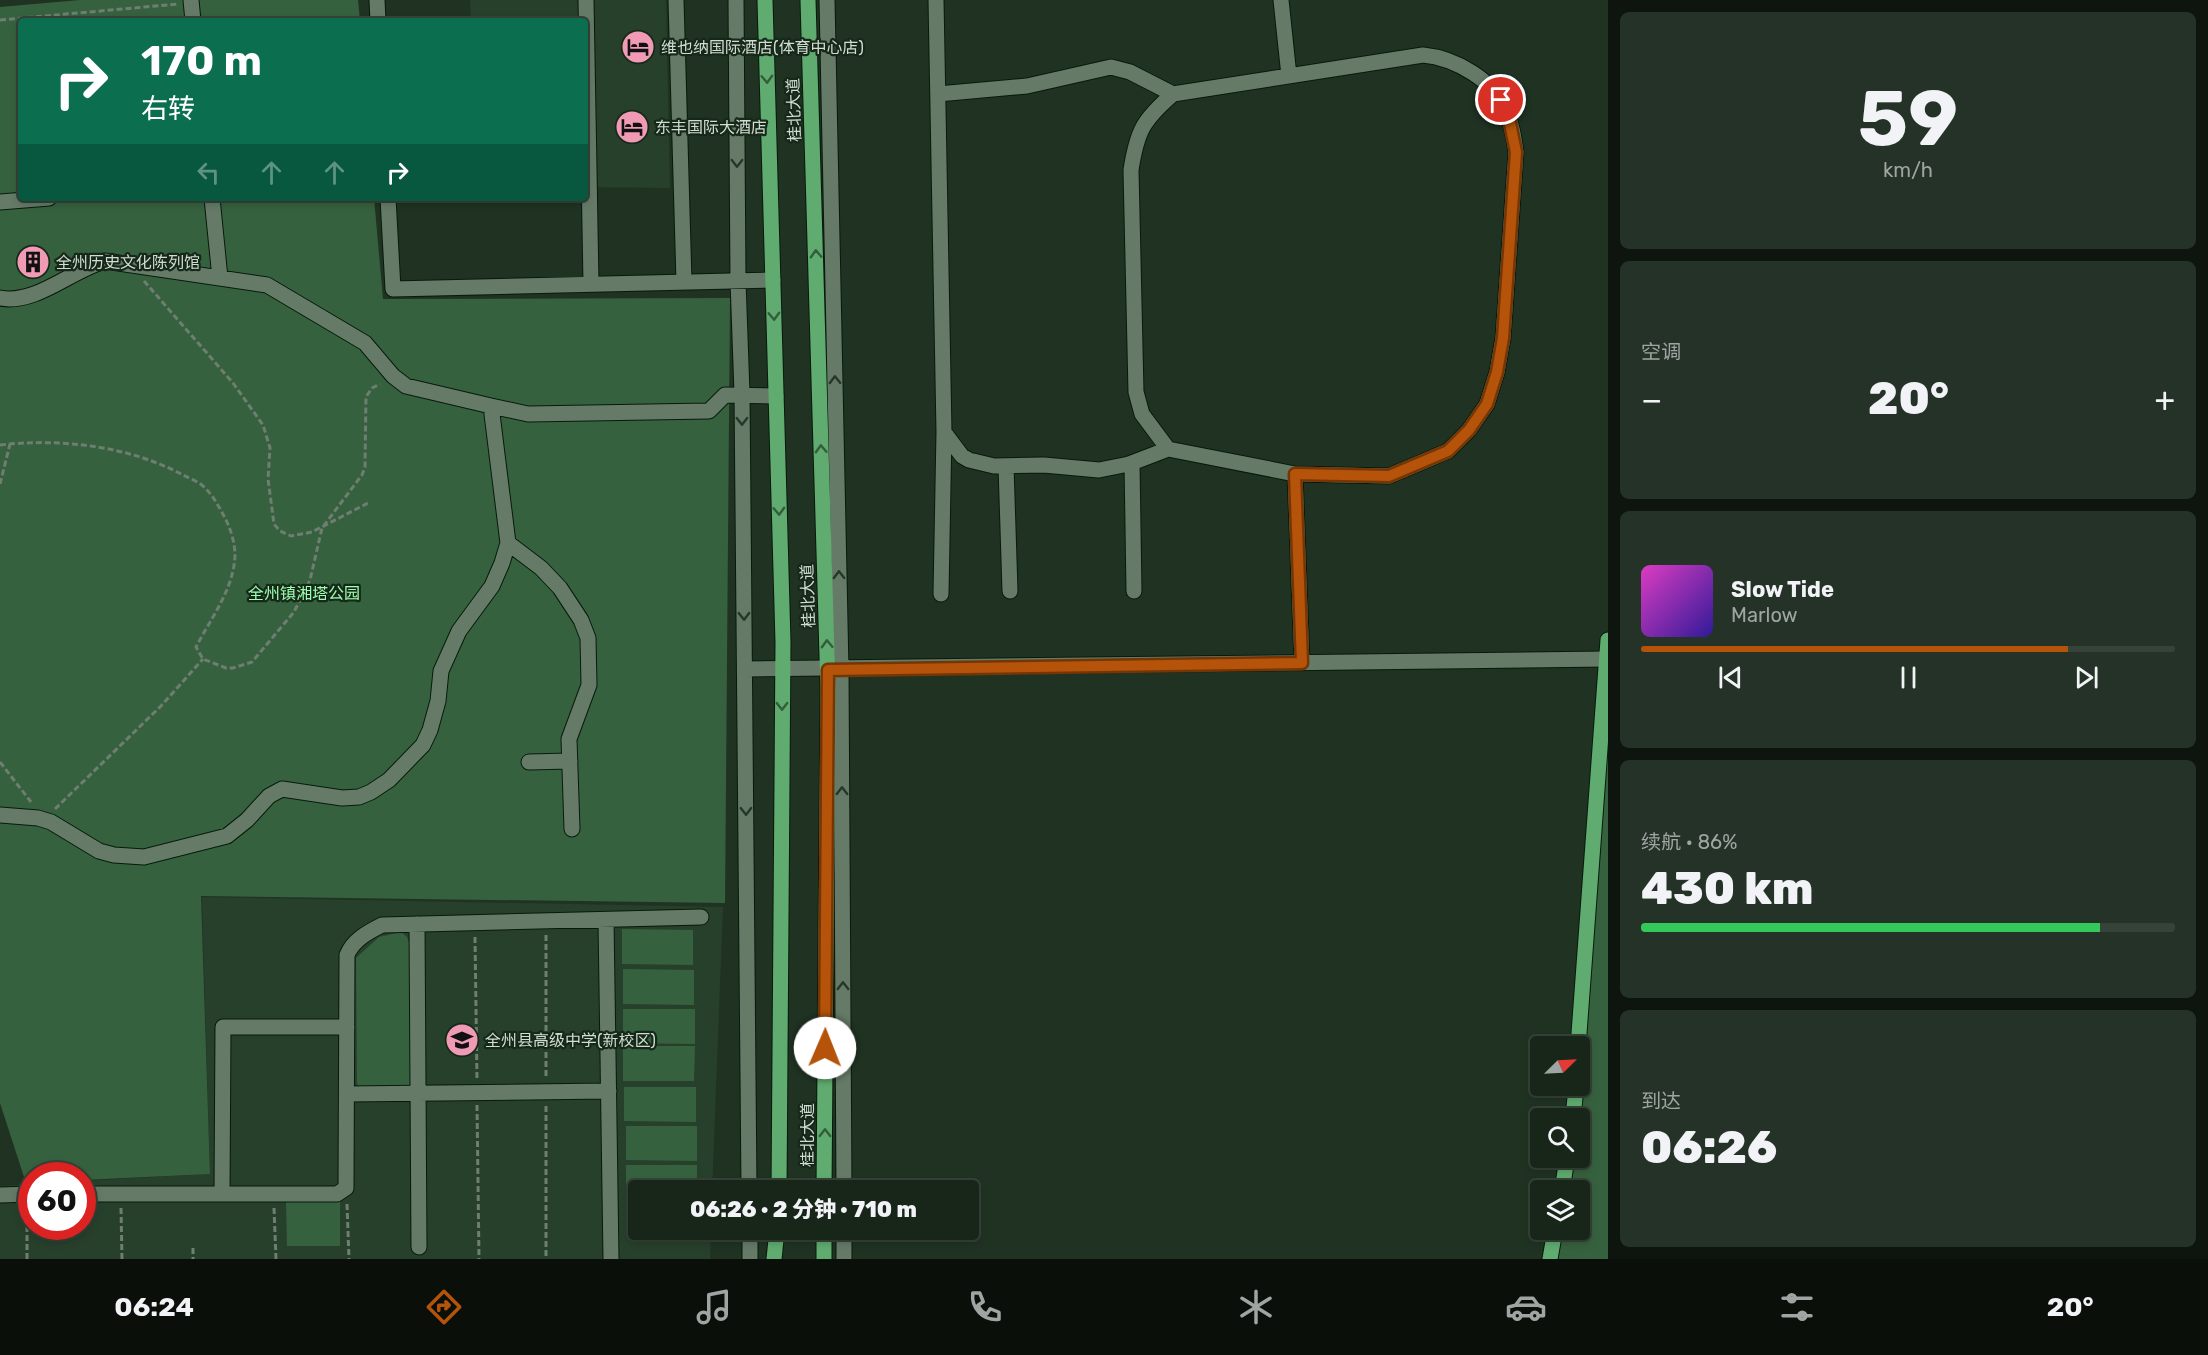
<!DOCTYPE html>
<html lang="zh">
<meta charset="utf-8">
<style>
body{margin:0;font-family:Rubik,"Noto Sans SC",sans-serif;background:#253227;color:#f1f3f6;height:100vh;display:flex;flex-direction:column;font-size:22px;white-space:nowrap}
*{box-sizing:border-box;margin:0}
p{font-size:20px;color:#9fa5a2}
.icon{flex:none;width:33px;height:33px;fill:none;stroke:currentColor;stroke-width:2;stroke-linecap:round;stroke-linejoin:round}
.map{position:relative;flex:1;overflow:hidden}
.sheet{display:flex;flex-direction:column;gap:12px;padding:12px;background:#0d150e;width:600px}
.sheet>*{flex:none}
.banner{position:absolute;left:18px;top:18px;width:570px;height:183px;border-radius:6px;box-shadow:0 3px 9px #0003,0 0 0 2px #364339;background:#0b6e4f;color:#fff;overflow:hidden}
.needle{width:39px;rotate:66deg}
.fabs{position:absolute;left:1530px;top:1036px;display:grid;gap:12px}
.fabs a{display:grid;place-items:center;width:60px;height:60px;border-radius:6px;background:#18261a;box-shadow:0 3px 9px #0003,0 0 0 2px #364339;font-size:30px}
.speed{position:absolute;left:18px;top:1162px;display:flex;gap:12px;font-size:30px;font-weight:700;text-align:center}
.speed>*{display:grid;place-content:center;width:78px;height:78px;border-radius:50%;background:#18261a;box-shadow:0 3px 9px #0003,0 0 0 2px #364339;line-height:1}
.speed .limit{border:9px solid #d22;background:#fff;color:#111}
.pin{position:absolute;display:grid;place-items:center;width:51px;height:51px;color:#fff;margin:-26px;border:3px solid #fff;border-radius:50%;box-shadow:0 2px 6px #0007}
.me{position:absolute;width:66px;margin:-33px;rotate:1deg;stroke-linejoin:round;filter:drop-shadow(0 0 4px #0008)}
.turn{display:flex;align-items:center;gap:21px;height:126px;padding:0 24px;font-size:27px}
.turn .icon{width:78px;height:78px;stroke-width:2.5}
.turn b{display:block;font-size:42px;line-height:51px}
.lanes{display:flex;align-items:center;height:57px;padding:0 24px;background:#0003;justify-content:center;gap:30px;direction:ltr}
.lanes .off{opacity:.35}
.big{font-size:45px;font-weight:800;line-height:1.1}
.sheet .card{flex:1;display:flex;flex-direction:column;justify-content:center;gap:9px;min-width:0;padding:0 21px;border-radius:9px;background:#253227}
.sheet .dial{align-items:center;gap:0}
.dial b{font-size:78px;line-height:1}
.song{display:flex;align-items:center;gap:18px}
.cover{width:72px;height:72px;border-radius:9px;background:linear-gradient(135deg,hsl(310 70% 55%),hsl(250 70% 35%))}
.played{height:6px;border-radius:3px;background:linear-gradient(90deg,#b45309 80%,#364339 80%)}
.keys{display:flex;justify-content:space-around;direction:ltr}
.heat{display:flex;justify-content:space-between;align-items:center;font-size:33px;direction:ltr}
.charge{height:9px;border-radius:4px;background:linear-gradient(90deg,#34c759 86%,#364339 0)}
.trip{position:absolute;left:628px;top:1180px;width:351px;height:60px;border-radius:6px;background:#18261a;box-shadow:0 3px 9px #0003,0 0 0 2px #364339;font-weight:800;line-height:60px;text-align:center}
.dock{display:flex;height:96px;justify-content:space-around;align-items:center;background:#0a0f0a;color:#9fa5a2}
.dock .icon{width:42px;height:42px}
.dock .current{color:#b45309}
.dock b{font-size:27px;color:#f1f3f6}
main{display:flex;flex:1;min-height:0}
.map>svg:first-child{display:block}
.built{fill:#27402c}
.green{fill:#36613e}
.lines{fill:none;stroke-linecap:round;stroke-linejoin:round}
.minor-casing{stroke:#081a0c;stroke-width:17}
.major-casing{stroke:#081a0c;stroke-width:17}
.path{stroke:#6e7e70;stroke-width:3;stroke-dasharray:6 3;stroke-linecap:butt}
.minor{stroke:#657b68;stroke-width:15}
.major{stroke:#60ac70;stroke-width:15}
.oneway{stroke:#345d3c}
.oneway2{stroke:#263929}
.route-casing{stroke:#753606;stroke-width:15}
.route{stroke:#b45309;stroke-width:10}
.labels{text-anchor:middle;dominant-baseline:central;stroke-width:4.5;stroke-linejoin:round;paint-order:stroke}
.poi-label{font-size:16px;fill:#d1ddd3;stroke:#162919;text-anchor:start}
.street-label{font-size:16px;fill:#d1ddd3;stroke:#162919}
.park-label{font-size:16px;fill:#9efeb0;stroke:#162919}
</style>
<main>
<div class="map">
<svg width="1608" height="1259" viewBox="0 0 1608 1259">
<rect width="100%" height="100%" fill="#203323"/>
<path class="built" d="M470,0H666L670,188L585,187V21H471Z
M202,897L723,907L712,1191H639V1230H711L710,1259H0V1186L31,1184L32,1227H82L83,1181L210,1174Z"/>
<path class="green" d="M80,0H358L360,21H21V198H374L383,299L730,298L725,903L201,896L210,1174L83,1180L82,1176H32L31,1183H26L0,1103V7Z
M1608,640V1259H1550L1555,1230H1580V1191H1562L1567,1158H1580V1047Z
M622,929L693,930V965L622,964Z
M401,932L407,937L410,945L411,1085L408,1087L359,1088L357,1083L356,958L379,937Z
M623,969L694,970V1005L623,1004Z
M623,1009H695V1044L623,1043Z
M623,1046H695L694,1081H623Z
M624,1087H696V1122L624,1121Z
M626,1126H697V1161L626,1160Z
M626,1165H697V1191H639V1200H626Z
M286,1202H340V1246H287Z"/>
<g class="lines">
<g class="minor-casing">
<path id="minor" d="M191,0L193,21
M377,0L378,21
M586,0L591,284
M676,0L684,282
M736,0L738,281L742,393L749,1191
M827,0L841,670L844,1191
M936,0L944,432L962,456L969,460L994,466L1044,465L1099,470L1129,464L1168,449
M1281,0L1289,76
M938,94L1027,86L1111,67L1130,72L1173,94
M212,198L220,278
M388,198L393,289L773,280
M0,202L49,198
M0,298C36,305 71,270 105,261L267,285L365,343L393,376L406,386L491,406
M1132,463L1134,591
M1006,466L1010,591
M1295,474L1168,449L1142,414L1136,392L1131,170C1137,131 1143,120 1173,94L1423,55C1455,58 1494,80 1506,111C1512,124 1514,138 1516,152L1503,338L1497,372L1487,404L1469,430L1448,451L1389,476L1295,474L1302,663
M508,543L541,568L560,588L581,620L588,638L589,685L569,739L572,829
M941,594L944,432
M745,669L1608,659
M529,762L570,761
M0,815L38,818L51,822L99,851L114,855L144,857L227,836L247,820L269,796L282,789L342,798L359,797L371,792L389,780L423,745L430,730L438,701L441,671L459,631L492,586L502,563L508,543L491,406L528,414L709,411L725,395L776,396
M606,920L611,1259
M417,924L419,1247
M347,1094L609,1091
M82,1194H337L346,1188L347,955C353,940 368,932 382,925L701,917
M222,1194L223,1027H347
M0,1195L32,1194
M750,1230V1259
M844,1230V1259"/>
</g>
<g class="major-casing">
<path id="major" d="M765,0L783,642L779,1191
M808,0L828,690L824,1191
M1578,1047L1608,640
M1573,1119L1576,1086
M1562,1191L1567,1158
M774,1259L777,1230
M824,1259V1230
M1550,1259L1555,1230"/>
</g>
<path class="path" d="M0,20L178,4
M144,281L233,383L263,425L270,448L268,479L274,524L280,531L291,536L312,532L370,502
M0,445C61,438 129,446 183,475C189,478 197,481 203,486C212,494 218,505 224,516C230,527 235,542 235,555C234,589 211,618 196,647L203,659L226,668H233L252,662L294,612L310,580L322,528L362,475L365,467L366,397L372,388L380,384
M0,484L10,444
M0,762L31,802
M55,809L161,706L203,659
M546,935V1079
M475,937L477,1080
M477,1105L479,1259
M546,1106V1259
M347,1204L349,1259
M27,1208V1259
M121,1208L122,1259
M274,1208L276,1259
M193,1248V1259"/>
<use href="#minor" class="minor"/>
<use href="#major" class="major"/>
</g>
<defs><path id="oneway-chevron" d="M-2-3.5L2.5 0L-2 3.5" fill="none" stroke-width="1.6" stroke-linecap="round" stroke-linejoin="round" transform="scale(1.5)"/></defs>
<g class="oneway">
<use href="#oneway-chevron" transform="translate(767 79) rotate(88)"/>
<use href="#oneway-chevron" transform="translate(816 254) rotate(-92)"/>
<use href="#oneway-chevron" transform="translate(774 316) rotate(88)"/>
<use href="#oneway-chevron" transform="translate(821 449) rotate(-92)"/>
<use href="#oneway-chevron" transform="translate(779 511) rotate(88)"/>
<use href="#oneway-chevron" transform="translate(827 644) rotate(-92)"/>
<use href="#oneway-chevron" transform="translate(782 706) rotate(90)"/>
<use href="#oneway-chevron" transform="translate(825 1133) rotate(-90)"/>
</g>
<g class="oneway2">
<use href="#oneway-chevron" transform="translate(737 163) rotate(90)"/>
<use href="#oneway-chevron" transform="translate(835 380) rotate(-91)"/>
<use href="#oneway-chevron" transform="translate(742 421) rotate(89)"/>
<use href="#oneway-chevron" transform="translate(839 575) rotate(-91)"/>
<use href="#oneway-chevron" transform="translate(744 616) rotate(89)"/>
<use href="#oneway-chevron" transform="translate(842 791) rotate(-90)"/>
<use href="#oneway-chevron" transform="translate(746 811) rotate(89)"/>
<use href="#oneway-chevron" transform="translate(843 986) rotate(-90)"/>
</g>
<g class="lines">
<g class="route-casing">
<path id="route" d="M825,1048L828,670L1302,663L1295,474L1389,476L1448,451L1469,430L1487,404L1497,372L1503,338L1516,152L1510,123L1501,100"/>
</g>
<use href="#route" class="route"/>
</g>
<defs>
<g id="hotel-disc" transform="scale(1.725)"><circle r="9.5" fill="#f09ab6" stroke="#162919"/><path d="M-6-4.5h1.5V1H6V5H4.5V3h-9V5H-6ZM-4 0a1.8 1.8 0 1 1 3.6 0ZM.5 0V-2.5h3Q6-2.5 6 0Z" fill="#111"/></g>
<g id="building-disc" transform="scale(1.725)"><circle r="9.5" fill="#f09ab6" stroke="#162919"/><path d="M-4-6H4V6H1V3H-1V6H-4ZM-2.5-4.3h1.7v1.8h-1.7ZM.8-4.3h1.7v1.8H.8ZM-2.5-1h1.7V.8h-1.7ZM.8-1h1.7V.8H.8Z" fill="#111"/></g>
<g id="school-disc" transform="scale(1.725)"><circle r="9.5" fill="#f09ab6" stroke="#162919"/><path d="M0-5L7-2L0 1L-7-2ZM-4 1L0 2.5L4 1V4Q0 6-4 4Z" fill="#111"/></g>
</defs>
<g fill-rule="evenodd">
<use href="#hotel-disc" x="638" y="47"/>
<use href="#hotel-disc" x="632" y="127"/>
<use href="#building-disc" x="33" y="262"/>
<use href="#school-disc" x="462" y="1040"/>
</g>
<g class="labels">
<g class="poi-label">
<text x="661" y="47">维也纳国际酒店(体育中心店)</text>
<text x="655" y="127">东丰国际大酒店</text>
<text x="56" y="262">全州历史文化陈列馆</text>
<text x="485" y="1040">全州县高级中学(新校区)</text>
</g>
<g class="street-label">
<text transform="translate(794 110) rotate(-92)">桂北大道</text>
<text transform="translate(808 596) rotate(-92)">桂北大道</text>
<text transform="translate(807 1135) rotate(-90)">桂北大道</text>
</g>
<g class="park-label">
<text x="304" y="593">全州镇湘塔公园</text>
</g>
</g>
</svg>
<div class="fabs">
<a><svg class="needle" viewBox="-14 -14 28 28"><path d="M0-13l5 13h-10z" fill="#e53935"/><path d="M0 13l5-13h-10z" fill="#9fa5a2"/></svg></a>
<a><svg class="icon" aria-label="search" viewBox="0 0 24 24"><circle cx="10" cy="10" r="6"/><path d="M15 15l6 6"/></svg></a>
<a><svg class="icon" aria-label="layers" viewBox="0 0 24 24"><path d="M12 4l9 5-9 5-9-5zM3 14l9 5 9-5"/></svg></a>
</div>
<div class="speed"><div class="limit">60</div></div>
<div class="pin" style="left:1501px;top:100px;background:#d93025"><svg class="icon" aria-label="arrive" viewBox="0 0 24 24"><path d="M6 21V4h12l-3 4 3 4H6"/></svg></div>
<svg class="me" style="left:825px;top:1048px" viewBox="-20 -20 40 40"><circle r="19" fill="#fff"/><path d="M0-13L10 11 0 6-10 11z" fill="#b45309"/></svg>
<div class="trip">06:26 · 2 分钟 · 710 m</div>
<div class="banner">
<div class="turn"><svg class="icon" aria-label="right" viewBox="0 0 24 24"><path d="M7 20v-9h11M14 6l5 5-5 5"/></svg><div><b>170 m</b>右转</div></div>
<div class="lanes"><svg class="icon off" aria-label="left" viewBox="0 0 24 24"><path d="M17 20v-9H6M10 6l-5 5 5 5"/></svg><svg class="icon off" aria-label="ahead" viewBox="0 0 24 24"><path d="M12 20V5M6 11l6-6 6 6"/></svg><svg class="icon off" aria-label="ahead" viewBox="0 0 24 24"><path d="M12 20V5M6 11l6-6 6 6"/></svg><svg class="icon" aria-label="right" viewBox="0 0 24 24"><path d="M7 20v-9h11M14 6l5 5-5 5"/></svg></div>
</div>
</div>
<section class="sheet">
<div class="card dial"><b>59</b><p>km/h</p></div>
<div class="card"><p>空调</p>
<div class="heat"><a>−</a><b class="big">20°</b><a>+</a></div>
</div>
<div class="card">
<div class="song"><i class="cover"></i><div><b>Slow Tide</b><p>Marlow</p></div></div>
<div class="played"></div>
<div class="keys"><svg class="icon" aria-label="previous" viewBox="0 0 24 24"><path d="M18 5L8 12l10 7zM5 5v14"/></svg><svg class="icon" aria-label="pause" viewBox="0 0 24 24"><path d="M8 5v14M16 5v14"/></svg><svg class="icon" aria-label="next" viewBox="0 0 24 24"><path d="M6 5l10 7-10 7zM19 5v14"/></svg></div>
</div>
<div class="card"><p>续航 · 86%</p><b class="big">430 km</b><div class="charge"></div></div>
<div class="card"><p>到达</p><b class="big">06:26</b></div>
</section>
</main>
<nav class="dock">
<b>06:24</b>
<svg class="icon current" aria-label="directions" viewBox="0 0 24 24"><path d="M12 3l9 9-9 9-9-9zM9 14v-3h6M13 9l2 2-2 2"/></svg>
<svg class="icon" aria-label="music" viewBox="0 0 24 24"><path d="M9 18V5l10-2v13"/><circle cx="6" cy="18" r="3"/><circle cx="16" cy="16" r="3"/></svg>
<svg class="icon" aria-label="phone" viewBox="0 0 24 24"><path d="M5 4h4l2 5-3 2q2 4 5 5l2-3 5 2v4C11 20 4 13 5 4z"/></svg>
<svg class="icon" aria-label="climate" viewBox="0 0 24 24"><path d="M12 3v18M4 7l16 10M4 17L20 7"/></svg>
<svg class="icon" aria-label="car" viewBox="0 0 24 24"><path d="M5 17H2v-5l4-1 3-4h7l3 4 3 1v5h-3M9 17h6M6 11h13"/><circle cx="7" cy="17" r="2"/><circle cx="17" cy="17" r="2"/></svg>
<svg class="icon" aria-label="filters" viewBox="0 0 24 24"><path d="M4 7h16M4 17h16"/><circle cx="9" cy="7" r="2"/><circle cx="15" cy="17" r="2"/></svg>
<b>20°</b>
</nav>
